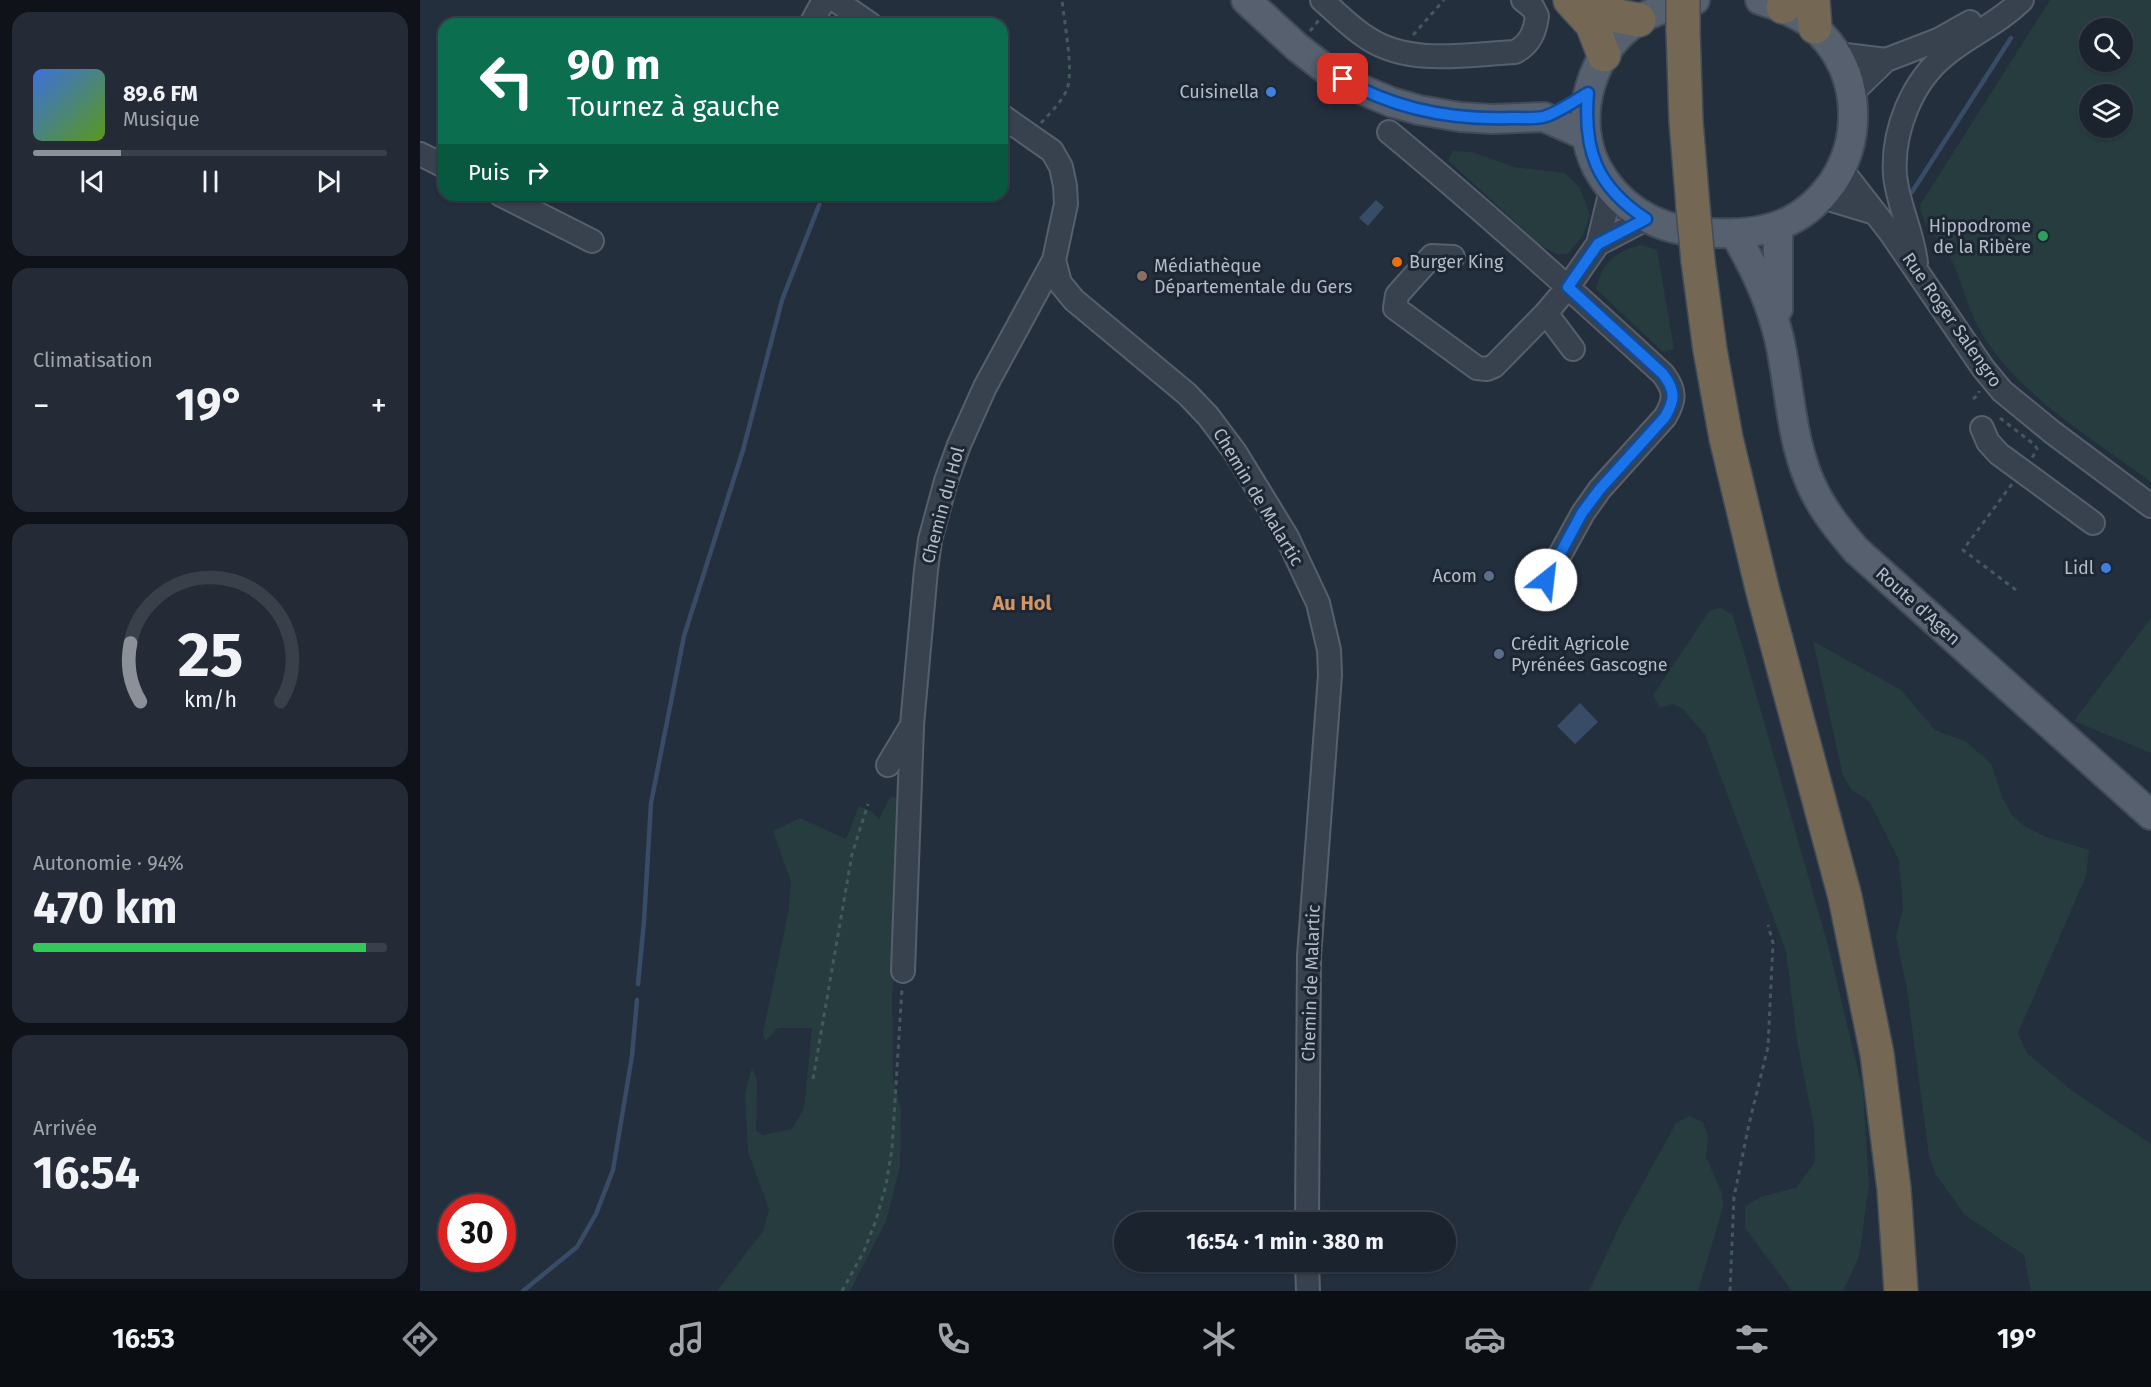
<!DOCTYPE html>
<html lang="fr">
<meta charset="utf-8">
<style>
body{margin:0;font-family:"Fira Sans",sans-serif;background:#242b36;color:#f1f3f6;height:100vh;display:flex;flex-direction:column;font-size:22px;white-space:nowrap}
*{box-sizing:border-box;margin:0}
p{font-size:20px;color:#a0a4aa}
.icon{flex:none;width:33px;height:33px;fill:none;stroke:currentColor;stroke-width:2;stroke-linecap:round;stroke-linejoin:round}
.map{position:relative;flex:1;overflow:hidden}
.drawer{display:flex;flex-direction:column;gap:12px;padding:12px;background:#0f1319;width:420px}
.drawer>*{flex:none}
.hud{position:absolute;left:18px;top:18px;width:570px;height:183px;border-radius:18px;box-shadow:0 2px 4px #0004,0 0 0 2px #39404a;background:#0b6e4f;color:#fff;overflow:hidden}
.fabs{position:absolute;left:1659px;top:18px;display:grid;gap:12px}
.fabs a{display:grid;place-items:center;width:54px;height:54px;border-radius:50%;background:#1b232e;box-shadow:0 2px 4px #0004,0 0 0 2px #39404a;font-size:30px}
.speed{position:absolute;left:18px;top:1194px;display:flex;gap:12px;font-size:30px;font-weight:700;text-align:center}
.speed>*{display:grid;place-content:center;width:78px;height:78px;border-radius:50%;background:#1b232e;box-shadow:0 2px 4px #0004,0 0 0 2px #39404a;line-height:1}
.speed .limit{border:9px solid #d22;background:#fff;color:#111}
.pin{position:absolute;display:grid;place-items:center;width:51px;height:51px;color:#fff;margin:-26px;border-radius:12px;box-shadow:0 3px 9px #0006}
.me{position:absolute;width:66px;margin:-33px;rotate:29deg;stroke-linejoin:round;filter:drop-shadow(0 0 4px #0008)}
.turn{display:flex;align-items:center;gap:21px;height:126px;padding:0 30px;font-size:27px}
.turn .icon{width:78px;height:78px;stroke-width:2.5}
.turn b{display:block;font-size:42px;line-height:51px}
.then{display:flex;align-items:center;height:57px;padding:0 30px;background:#0003;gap:12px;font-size:22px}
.big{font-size:45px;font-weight:700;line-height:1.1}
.drawer .tile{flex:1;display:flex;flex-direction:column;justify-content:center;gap:9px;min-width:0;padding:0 21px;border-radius:18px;background:#242b36}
.drawer .dial{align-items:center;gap:0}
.dial svg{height:156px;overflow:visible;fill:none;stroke:#39404a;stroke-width:7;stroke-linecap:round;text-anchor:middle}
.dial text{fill:#f1f3f6;stroke:none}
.song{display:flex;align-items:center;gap:18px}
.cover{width:72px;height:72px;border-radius:9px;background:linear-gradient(135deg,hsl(220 70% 55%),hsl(90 70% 35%))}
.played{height:6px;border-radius:3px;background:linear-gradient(90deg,#8c9099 25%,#39404a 25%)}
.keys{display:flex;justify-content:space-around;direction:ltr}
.heat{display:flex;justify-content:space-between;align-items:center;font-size:33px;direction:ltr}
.charge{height:9px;border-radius:4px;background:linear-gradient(90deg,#34c759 94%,#39404a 0)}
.trip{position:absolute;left:694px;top:1212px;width:342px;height:60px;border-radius:30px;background:#1b232e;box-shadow:0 2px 4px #0004,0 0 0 2px #39404a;font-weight:700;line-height:60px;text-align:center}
.dock{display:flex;height:96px;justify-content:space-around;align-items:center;background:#0b0e12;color:#a0a4aa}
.dock .icon{width:42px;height:42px}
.dock .current{color:#8c9099}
.dock b{font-size:27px;color:#f1f3f6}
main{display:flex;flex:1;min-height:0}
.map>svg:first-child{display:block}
.green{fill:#263c3f;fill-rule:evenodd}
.water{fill:#394c67}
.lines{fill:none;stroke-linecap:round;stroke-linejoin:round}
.stream{stroke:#394c67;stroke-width:4.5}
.minor-casing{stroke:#565f6c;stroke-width:26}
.major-casing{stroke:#414a57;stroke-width:32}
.highway-casing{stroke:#434c59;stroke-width:36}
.path{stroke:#44595c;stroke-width:3;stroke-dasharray:4.5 4.5;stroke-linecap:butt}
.minor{stroke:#38414e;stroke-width:22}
.major{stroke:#56606e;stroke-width:28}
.highway{stroke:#746855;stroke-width:33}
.highway-bridge-casing{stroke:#434c59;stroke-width:36;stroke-linecap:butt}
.highway-bridge{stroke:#746855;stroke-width:33}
.route-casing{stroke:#114b97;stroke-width:15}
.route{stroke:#1a73e8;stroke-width:10}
.shop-dot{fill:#3f7fe0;stroke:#1d2633;stroke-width:2}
.leisure-dot{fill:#2e9e5b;stroke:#1d2633;stroke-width:2}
.food-dot{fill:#e8710a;stroke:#1d2633;stroke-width:2}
.education-dot{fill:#8d6e63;stroke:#1d2633;stroke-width:2}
.service-dot{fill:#5c6f8a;stroke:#1d2633;stroke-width:2}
.labels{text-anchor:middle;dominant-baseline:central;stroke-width:6;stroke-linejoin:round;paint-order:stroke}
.poi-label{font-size:18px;fill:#b4bcc9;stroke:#1d2633;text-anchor:end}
.street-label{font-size:18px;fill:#b4bcc9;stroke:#1d2633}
.neighbourhood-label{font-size:20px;font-weight:bold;fill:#d59563;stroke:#1d2633}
</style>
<main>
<section class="drawer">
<div class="tile">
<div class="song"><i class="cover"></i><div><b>89.6 FM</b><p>Musique</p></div></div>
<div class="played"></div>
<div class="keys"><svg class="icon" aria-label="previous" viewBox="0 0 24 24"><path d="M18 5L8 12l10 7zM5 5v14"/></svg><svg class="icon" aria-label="pause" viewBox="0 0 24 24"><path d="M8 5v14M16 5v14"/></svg><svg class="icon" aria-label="next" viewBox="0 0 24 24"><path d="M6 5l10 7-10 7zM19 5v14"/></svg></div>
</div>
<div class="tile"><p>Climatisation</p>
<div class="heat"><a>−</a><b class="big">19°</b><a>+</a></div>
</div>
<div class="tile dial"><svg viewBox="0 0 100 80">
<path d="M14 69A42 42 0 1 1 86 69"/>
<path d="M14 69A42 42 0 0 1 9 39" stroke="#8c9099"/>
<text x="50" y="56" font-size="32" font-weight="700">25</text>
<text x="50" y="72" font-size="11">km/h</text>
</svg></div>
<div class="tile"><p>Autonomie · 94%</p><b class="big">470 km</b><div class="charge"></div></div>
<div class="tile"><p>Arrivée</p><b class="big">16:54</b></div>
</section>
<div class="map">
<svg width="1731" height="1291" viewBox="0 0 1731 1291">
<rect width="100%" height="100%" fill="#242f3e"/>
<path class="green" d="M1630,0H1731V482C1673,439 1593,392 1558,327C1547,306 1542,281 1531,259C1522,240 1501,227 1500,205ZM1670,28H1702V62H1670ZM1670,94H1702V128H1670Z
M1033,151L1052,152L1094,167L1145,173L1160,188L1170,215L1163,235L1148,254H1137L1120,245L1028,160Z
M1223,245L1237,250L1254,349L1243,352L1176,289C1182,262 1197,250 1223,245Z
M1301,608L1312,614L1322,645L1409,949L1443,1091L1449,1185L1439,1257L1423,1291H1372L1325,1228V1206L1343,1196L1376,1188L1395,1162L1394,1126L1377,1040L1366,951L1285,735L1263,709L1253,704L1240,708L1233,695L1290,610Z
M1731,618V753L1654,721Z
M1393,641L1481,690L1515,730L1545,741L1571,763L1582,797L1592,815L1603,825L1623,836L1669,850L1666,876L1598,1033L1607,1053L1651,1090L1731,1144V1291H1611L1604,1255L1545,1215L1516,1175L1509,1156L1487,989L1476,937L1483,908L1479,860L1450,802L1432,790L1423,776Z
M471,796L479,799L475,959L472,995L473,1081L481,1110L480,1166L466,1221L430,1291H297L343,1231L349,1209L328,1152L325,1093L332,1068L337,1079L336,1131L343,1135L372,1129L384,1108L392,1028H358L345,1041L343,1033L368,914L371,882L353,831L380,818L426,839L439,806L451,811L459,819Z
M1269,1116L1283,1122L1288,1136L1286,1157L1302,1193L1303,1207L1278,1291H1169L1202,1221L1256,1123Z"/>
<path class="water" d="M956,200L964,207L948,226L939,218Z
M1160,703L1178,722L1155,744L1137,726Z"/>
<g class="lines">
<path class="stream" d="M1492,192L1591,38
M218,984L224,921L231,803L264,636L323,450L362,300L403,195
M103,1291L157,1247L176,1214L193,1170L212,1056L217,1000"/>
<g class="minor-casing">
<path id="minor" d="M415,0L450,24
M902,0C917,13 932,29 949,39C991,66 1049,54 1095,52C1110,44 1115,32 1117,16L1113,8L1103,0
M391,24L404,0
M1418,54L1466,60
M1432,93L1466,60L1518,40L1550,22
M582,116L632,151L641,167L645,186L646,204L634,260L640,283L654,300L767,394L788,416L815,452L867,537L898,603L909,650L910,675L889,956L887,1222
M969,132C1063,210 1154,292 1243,374C1256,391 1255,400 1245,417L1180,489L1163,513L1126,580
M0,154L24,166
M1421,169L1470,232L1563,368L1582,391L1632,432L1731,506
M81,195L172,241
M1402,197L1455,213
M1178,244L1226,219
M1033,257L1012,256L977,295L975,308L1057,368L1067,369L1074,366L1126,313L1148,287L1178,244L1191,190
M1496,263C1493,233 1478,206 1475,175C1472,131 1492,80 1528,53C1552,34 1580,22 1602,0
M1126,313L1153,349
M1562,428L1568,442L1579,454L1673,523
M468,765L492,725L506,570L510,540L526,481L539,445L565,387L634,260
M483,971L492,727
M887,1262L888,1291"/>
</g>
<g class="major-casing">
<path id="major" d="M826,0L877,47L908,71L938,88L971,102L999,110L1040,117L1072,119L1124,117L1167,136
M1275,0C1256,5 1236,9 1219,20C1171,49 1151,118 1177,168C1198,206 1233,228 1276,232C1303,234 1331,235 1357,226C1381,218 1399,202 1413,182C1441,140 1440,82 1408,42C1403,37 1398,30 1393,25C1376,13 1359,6 1340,0
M1358,226V309
M1314,233C1334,266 1350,300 1359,338C1370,386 1370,436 1390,482C1401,508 1418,529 1436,550L1731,815"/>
</g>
<g class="highway-casing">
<path id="highway" d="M1150,0L1172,24L1184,55
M1168,0L1182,13L1219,20
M1393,0L1395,27
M1363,7L1370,0
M1263,30L1266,121L1273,207
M1278,261L1290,350L1306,438L1342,588L1425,897L1457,1054L1474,1189L1481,1291"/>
</g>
<path class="path" d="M890,31L899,20
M993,35L1024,0
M621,123C630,113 642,102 647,89C654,70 644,22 642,0
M1553,399L1559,394V391
M1580,418L1615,445L1617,449L1612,458
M1592,484L1543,550L1596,590
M393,1079L432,854L448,804
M422,1291L444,1251L456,1220L466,1185L472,1149L482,988
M1310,1291L1314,1197L1329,1124L1348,1047L1353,943L1348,925"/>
<use href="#minor" class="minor"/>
<use href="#major" class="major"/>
<use href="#highway" class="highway"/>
<g class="highway-bridge-casing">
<path id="highway-bridge" d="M1263,0V30
M1273,207L1278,261"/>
</g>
<use href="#highway-bridge" class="highway-bridge"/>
</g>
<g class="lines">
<g class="route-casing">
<path id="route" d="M923,79C974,109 1032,120 1091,118C1101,118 1113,119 1123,117C1136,114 1156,100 1168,93C1163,151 1177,187 1226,219L1178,244L1148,287L1243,374C1256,391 1255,400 1245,417L1180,489L1162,513L1126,580"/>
</g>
<use href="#route" class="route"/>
</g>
<g class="shop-dot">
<circle cx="851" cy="92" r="6"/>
<circle cx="1686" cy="568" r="6"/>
</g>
<circle class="leisure-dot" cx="1623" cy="236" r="6"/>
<circle class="food-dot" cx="977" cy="262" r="6"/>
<circle class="education-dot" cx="722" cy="276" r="6"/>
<g class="service-dot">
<circle cx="1069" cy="576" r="6"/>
<circle cx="1079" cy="654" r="6"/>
</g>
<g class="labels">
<g class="poi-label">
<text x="839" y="92">Cuisinella</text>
<text x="1611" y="226">Hippodrome<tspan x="1611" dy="21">de la Ribère</tspan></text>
<text x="989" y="262" text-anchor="start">Burger King</text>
<text x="734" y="266" text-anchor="start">Médiathèque<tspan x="734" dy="21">Départementale du Gers</tspan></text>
<text x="1674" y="568">Lidl</text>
<text x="1057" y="576">Acom</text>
<text x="1091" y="644" text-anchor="start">Crédit Agricole<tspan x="1091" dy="21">Pyrénées Gascogne</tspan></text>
</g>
<g class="street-label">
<text transform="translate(1532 320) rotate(55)">Rue Roger Salengro</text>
<text transform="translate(838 497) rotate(59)">Chemin de Malartic</text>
<text transform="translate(523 505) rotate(-75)">Chemin du Hol</text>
<text transform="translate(1498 606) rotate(42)">Route d'Agen</text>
<text transform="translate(891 983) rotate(-88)">Chemin de Malartic</text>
</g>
<g class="neighbourhood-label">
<text x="602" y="603">Au Hol</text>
</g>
</g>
</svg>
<div class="fabs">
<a><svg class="icon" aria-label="search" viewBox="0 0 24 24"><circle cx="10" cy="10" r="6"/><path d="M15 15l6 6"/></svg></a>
<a><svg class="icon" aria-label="layers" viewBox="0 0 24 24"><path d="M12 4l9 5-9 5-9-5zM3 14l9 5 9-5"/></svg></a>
</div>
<div class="speed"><div class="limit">30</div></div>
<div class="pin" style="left:923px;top:79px;background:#d93025"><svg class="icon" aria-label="arrive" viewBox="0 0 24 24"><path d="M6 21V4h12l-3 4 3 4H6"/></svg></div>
<svg class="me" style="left:1126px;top:580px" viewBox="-20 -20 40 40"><circle r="19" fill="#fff"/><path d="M0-13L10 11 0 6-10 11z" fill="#1a73e8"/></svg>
<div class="trip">16:54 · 1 min · 380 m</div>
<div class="hud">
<div class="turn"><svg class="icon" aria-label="left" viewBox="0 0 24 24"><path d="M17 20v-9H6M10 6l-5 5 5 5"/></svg><div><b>90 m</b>Tournez à gauche</div></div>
<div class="then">Puis<svg class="icon" aria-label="right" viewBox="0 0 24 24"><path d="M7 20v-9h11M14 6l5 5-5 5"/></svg></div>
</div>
</div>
</main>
<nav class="dock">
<b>16:53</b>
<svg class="icon current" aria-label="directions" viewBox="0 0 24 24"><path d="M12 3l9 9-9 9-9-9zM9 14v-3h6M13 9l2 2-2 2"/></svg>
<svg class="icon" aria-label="music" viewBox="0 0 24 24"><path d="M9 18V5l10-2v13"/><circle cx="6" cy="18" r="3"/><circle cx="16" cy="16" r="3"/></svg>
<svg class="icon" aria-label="phone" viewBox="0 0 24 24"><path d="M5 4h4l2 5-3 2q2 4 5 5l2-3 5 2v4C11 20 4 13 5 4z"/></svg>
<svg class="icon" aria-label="climate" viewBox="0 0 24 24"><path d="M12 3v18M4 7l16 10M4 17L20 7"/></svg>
<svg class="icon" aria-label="car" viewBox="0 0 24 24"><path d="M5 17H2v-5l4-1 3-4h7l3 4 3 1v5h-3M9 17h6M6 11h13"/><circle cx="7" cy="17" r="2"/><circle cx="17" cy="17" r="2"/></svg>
<svg class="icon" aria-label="filters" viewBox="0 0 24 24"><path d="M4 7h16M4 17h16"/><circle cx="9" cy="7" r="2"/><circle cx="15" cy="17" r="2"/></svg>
<b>19°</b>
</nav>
